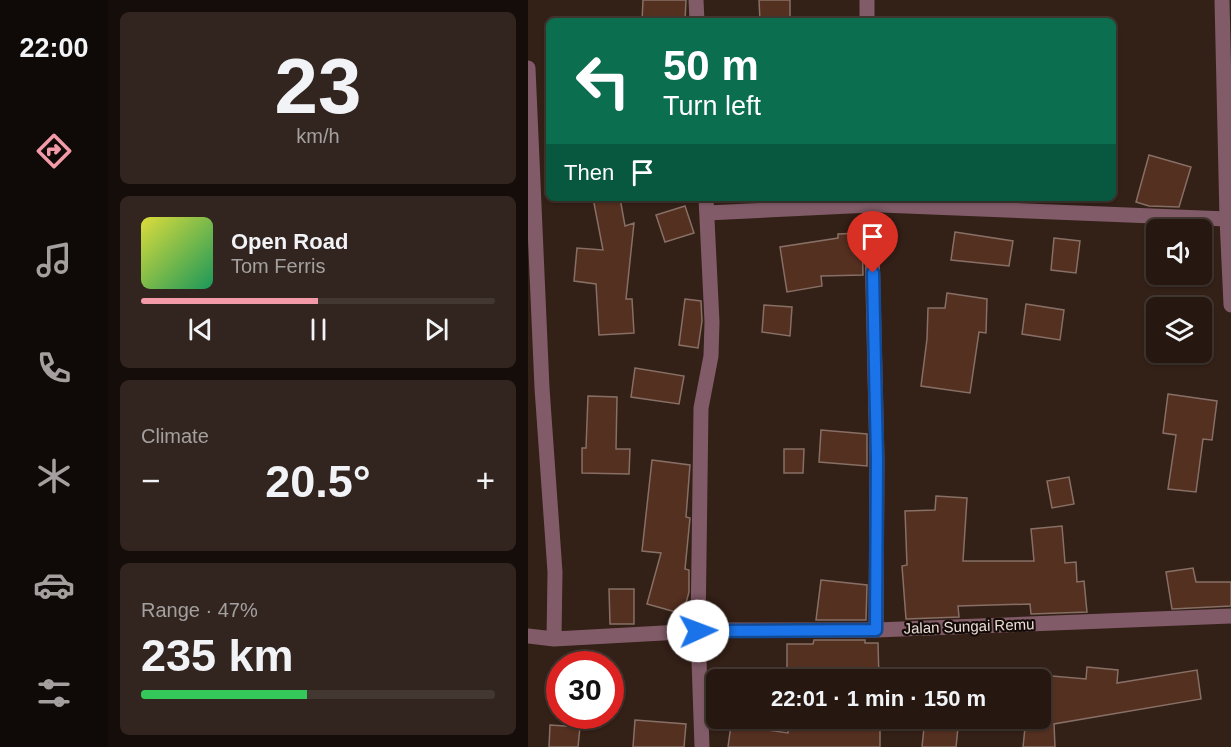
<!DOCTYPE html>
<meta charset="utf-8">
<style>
body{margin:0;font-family:Arial,sans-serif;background:#32251f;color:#f1f3f6;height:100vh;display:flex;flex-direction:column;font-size:22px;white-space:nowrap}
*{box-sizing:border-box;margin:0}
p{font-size:20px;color:#a4a09f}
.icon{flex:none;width:33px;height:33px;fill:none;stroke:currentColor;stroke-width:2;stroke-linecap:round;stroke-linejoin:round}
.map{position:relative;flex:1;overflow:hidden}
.side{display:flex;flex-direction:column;gap:12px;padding:12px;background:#150d09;width:420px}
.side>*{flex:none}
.banner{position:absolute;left:18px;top:18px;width:570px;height:183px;border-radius:9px;box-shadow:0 2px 4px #0004,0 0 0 2px #423731;background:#0b6e4f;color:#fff;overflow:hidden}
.fabs{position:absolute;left:618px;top:219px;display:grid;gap:12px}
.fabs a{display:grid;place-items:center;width:66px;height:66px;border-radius:9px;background:#261811;box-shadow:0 2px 4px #0004,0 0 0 2px #423731;font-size:30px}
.speed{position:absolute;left:18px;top:651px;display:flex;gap:12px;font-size:30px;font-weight:700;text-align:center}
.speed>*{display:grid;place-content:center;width:78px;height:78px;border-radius:50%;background:#261811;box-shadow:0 2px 4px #0004,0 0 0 2px #423731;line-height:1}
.speed .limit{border:9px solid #d22;background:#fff;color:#111}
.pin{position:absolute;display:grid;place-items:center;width:51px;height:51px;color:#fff;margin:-62px -26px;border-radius:50% 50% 50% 0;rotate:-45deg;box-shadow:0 0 6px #0007}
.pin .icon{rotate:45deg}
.me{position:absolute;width:66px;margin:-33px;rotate:88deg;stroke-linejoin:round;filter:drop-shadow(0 0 4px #0008)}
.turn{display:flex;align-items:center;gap:21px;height:126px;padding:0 18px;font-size:27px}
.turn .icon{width:78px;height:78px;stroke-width:2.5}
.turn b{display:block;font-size:42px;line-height:51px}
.then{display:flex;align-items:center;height:57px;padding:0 18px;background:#0003;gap:12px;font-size:22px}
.big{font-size:45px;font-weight:700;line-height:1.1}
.side .widget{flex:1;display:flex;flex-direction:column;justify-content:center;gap:9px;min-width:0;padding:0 21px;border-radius:9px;background:#32251f}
.side .dial{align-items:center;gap:0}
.dial b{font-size:78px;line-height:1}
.song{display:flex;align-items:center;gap:18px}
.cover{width:72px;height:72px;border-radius:9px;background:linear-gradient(135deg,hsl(60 70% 55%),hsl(150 70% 35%))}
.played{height:6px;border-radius:3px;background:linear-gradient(90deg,#f39aa9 50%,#423731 50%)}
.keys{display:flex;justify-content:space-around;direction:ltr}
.heat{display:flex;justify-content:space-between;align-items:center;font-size:33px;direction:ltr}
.charge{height:9px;border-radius:4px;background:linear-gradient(90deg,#34c759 47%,#423731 0)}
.trip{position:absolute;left:178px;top:669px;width:345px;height:60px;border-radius:9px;background:#261811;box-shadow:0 2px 4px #0004,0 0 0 2px #423731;font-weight:700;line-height:60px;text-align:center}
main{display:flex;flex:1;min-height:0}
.dock{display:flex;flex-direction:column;width:108px;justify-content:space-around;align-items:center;background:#0f0a07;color:#a4a09f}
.dock .icon{width:42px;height:42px}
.dock .on{color:#f39aa9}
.dock b{font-size:27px;color:#f1f3f6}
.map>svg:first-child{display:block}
.building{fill:#543020;stroke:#876f65;stroke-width:1.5}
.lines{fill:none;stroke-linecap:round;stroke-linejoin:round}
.minor{stroke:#815b68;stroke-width:15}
.tertiary{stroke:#815b68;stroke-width:15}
.route-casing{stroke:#114b97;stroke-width:15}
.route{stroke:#1a73e8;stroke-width:10}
.labels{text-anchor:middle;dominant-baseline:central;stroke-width:4.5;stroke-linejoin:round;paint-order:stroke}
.street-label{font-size:15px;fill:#ebddd7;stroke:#150c08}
</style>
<main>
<nav class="dock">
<b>22:00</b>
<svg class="icon on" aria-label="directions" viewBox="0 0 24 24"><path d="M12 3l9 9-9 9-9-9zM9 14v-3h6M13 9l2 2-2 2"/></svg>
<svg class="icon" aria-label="music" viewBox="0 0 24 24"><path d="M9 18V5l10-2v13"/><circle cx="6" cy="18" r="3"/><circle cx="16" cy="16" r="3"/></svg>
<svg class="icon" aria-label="phone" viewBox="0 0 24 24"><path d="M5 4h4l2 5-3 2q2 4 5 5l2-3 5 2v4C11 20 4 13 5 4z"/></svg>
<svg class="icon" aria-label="climate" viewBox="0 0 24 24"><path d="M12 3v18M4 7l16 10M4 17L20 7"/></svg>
<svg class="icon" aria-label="car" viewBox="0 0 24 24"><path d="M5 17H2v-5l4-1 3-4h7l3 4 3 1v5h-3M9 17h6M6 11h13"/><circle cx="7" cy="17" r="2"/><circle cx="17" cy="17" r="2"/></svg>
<svg class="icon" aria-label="filters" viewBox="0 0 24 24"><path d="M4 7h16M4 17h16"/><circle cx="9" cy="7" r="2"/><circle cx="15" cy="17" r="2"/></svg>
</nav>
<section class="side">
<div class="widget dial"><b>23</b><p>km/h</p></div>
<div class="widget">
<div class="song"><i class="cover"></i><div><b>Open Road</b><p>Tom Ferris</p></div></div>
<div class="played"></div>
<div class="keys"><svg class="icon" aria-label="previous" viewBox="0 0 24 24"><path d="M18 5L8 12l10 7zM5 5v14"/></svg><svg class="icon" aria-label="pause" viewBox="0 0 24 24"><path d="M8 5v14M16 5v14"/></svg><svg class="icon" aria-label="next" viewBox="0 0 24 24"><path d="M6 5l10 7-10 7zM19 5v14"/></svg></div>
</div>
<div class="widget"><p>Climate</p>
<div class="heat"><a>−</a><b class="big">20.5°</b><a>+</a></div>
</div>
<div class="widget"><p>Range · 47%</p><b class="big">235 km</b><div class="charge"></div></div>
</section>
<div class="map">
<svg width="703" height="747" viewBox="0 0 703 747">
<rect width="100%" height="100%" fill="#332017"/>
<path class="building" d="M115,0H158L157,21H114Z
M231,0H262V21H232Z
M621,155L663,167L651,207L621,206L608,202Z
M65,198H92L97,226L106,223L98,299H104L106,333L71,335L68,284L46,281L49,248L75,250Z
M157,206L166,233L137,242L128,215Z
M427,232L485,241L481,266L423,260Z
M334,233L335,275L293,276L294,286L259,292L252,247L310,238V234Z
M526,238L552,241L548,273L523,270Z
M419,293L459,299L458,333L451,332L442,393L393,386L399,339L400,308H417Z
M157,299L173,301L174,321L170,348L151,345Z
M498,304L536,310L532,340L494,334Z
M236,305L264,307L262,336L234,332Z
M107,368L156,376L151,404L103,397Z
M640,394L689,401L684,440L675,439L668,492L640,489L648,435L635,433Z
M60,396L89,397L88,449H102L101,474L54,473V448H58Z
M293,430L339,434V466L291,462Z
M256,449H276L275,473H256Z
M124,460L162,465L158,517L162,518L157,569L161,570V592L155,614L119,604L133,553L114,551Z
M541,477L546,504L524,508L519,481Z
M408,496L439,498L435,561H506L503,529L534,526L537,563L548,562L549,582L556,581L559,612L503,614L502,604L430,606L431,617L378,619L374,566L379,565L377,511L407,510Z
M665,568L668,582H703V606L644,609L638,572Z
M293,580L339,585L338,620H288Z
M81,589H106V624H82Z
M286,640H337V643H350L351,680H259V644H285Z
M559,667L590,670L589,683L669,670L673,699L526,724L527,747H495L498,718H513V675L558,679Z
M260,718H352V747H200L203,725L260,733Z
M397,718H431L428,747H394Z
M107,720L158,724L156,747H105Z
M22,725L52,727L50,747H21Z"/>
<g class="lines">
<path class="minor" d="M168,0L169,21
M339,0V21
M0,68L14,388L27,572L26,639
M343,198V205H353L699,219
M179,213L343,205L349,459L348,630
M0,636L26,639L190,630H348L703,616
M174,747L170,631L173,408L183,356L184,322L178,198"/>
<path class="tertiary" d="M694,0L699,219L703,305"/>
</g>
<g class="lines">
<g class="route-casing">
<path id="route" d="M170,631L348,630L349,459L345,273"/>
</g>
<use href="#route" class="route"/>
</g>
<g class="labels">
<g class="street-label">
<text transform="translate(441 626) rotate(-2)">Jalan Sungai Remu</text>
</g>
</g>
</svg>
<div class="fabs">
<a><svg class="icon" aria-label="sound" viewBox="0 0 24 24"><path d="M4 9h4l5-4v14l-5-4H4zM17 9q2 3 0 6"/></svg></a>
<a><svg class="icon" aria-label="layers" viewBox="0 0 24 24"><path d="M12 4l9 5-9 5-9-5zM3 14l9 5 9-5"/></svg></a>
</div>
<div class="speed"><div class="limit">30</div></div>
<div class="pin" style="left:345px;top:273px;background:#d93025"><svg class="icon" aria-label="arrive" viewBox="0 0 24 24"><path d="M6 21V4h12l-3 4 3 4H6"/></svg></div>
<svg class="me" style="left:170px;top:631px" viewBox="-20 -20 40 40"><circle r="19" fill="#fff"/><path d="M0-13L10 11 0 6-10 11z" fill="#1a73e8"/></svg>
<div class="trip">22:01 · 1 min · 150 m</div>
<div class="banner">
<div class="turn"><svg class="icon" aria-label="left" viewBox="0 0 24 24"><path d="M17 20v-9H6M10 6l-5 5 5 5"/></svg><div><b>50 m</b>Turn left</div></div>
<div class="then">Then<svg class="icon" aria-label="arrive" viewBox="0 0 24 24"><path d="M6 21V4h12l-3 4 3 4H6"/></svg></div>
</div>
</div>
</main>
